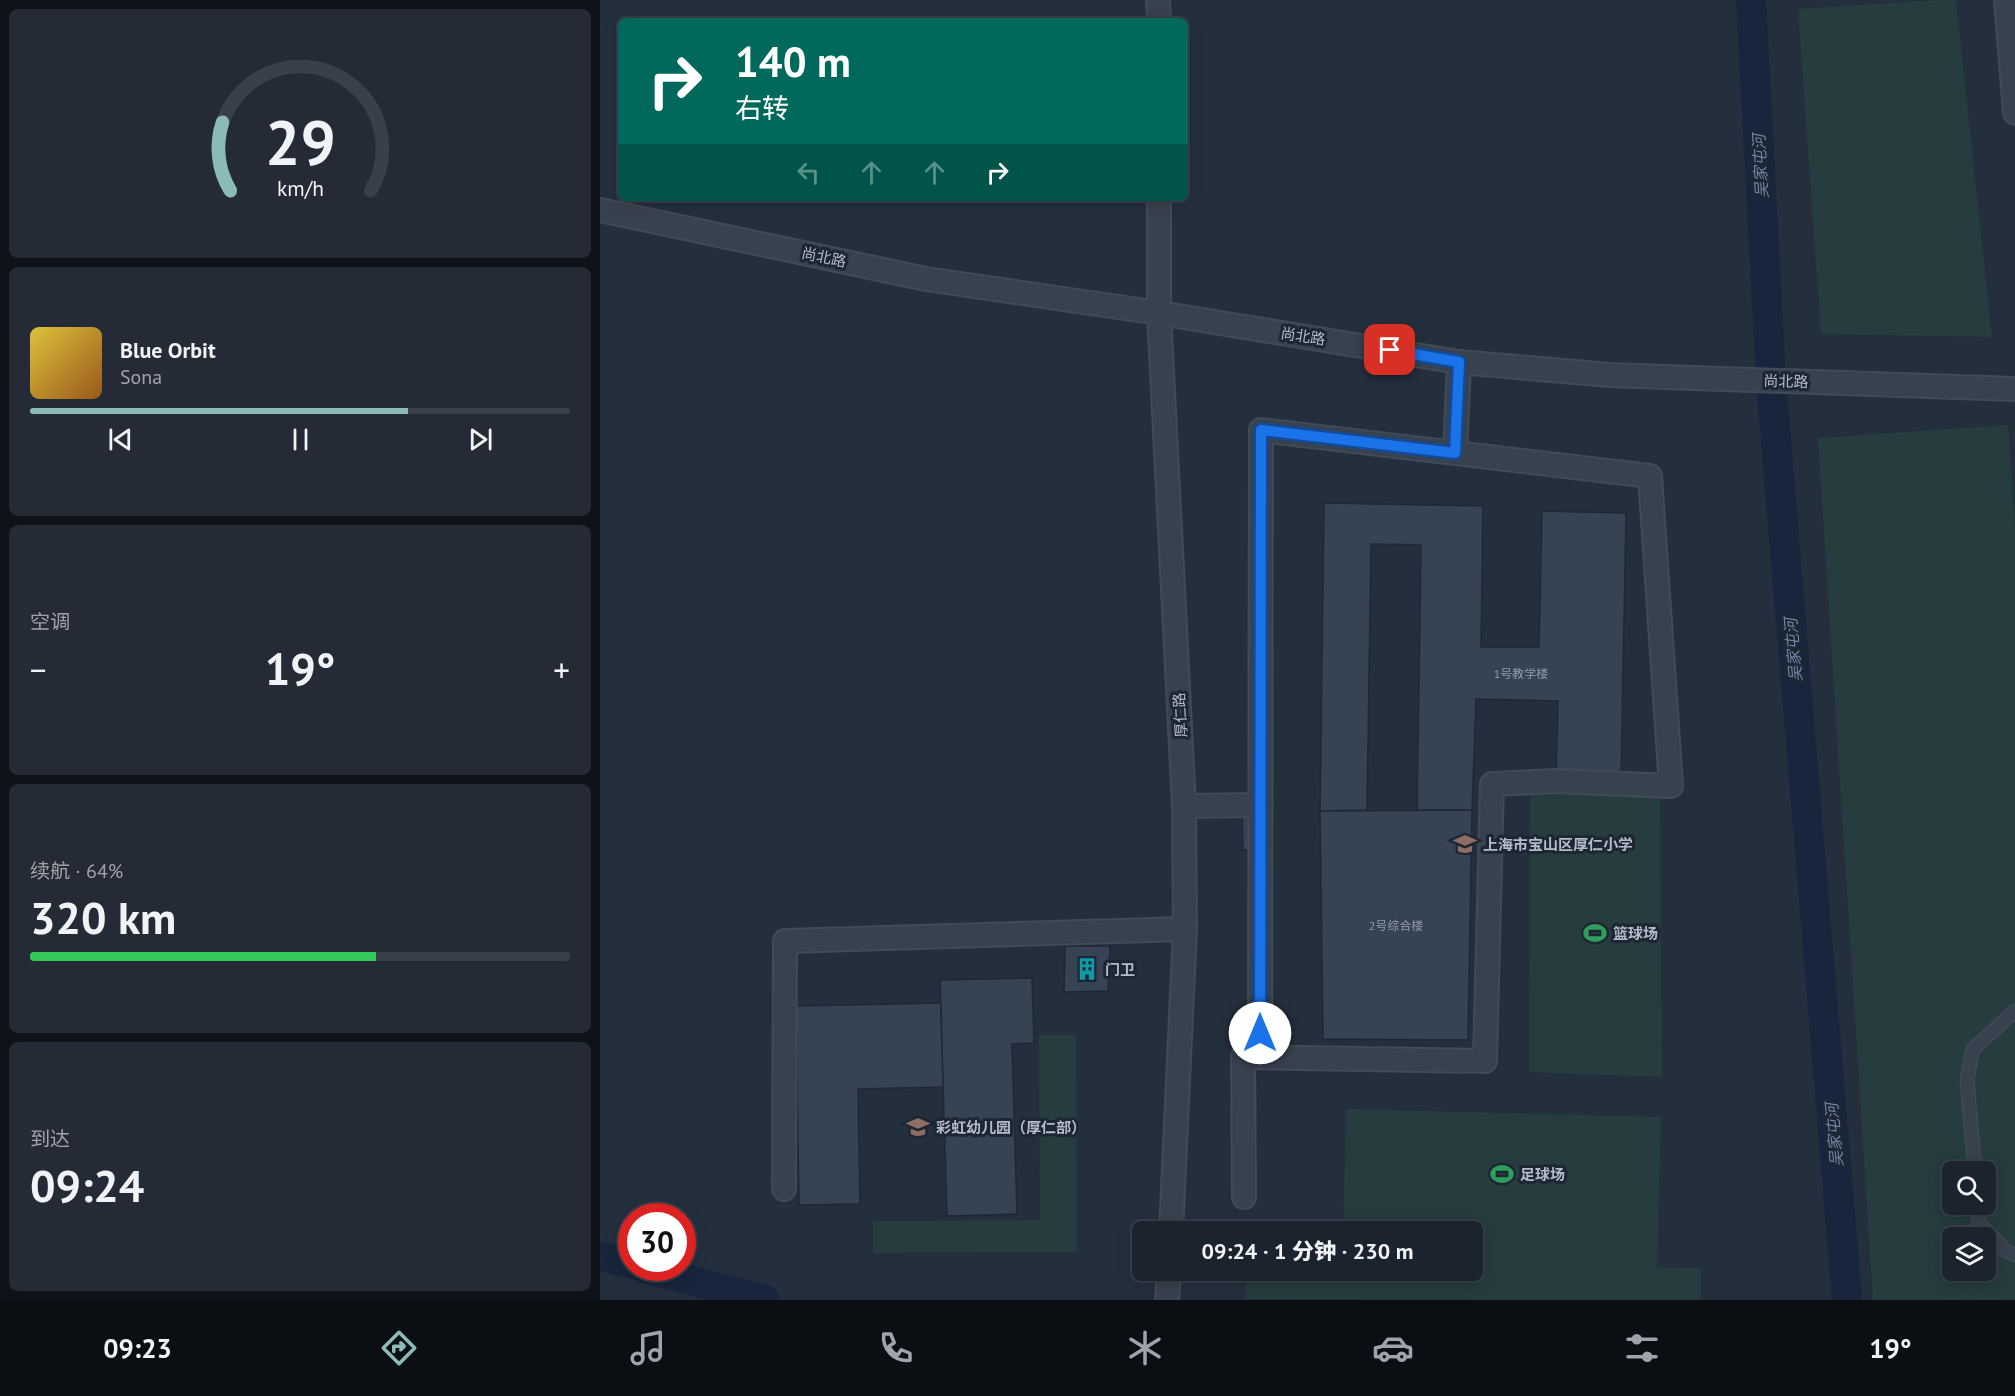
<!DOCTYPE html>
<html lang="zh">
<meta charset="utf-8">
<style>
body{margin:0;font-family:"PT Sans","Noto Sans SC",sans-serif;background:#242b36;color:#f1f3f6;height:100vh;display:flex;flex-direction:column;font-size:22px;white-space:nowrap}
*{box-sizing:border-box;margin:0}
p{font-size:20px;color:#a0a4aa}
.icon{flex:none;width:33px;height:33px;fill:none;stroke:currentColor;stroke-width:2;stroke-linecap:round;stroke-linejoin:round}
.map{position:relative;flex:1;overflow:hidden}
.side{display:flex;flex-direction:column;gap:9px;padding:9px;background:#0f1319;width:600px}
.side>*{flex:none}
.guide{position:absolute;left:18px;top:18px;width:570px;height:183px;border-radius:9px;box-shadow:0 3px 15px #0003,0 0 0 2px #39404a;background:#00695c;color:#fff;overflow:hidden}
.tools{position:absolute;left:1342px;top:1161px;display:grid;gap:12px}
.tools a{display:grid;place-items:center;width:54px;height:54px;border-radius:9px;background:#1b232e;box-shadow:0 3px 15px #0003,0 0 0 2px #39404a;font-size:30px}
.speed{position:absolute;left:18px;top:1203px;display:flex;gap:12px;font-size:30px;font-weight:700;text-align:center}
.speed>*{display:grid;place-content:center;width:78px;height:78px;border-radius:50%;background:#1b232e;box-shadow:0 3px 15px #0003,0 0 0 2px #39404a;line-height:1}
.speed .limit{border:9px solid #d22;background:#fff;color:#111}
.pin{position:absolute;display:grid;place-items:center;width:51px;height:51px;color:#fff;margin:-26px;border-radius:12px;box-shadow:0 3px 9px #0006}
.me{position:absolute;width:66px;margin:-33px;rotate:0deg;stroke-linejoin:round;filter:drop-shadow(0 0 4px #0008)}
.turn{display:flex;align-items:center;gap:21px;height:126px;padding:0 18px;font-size:27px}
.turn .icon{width:78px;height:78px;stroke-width:2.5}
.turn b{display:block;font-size:42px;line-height:51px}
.lanes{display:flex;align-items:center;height:57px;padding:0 18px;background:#0003;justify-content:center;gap:30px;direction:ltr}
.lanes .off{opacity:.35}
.big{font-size:45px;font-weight:800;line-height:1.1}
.side .card{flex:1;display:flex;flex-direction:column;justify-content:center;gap:9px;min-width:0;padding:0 21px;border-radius:9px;background:#242b36}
.side .dial{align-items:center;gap:0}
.dial svg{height:156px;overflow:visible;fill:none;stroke:#39404a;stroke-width:7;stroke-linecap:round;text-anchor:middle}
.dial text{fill:#f1f3f6;stroke:none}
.song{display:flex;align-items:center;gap:18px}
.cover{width:72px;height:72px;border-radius:9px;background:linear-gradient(135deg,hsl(50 70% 55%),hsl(30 70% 35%))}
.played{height:6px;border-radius:3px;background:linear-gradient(90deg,#8bbbb9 70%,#39404a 70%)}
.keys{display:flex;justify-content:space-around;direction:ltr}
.heat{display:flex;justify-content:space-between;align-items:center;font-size:33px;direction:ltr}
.charge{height:9px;border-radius:4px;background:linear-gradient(90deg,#34c759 64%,#39404a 0)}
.trip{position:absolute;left:532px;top:1221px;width:351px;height:60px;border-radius:9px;background:#1b232e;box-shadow:0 3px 15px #0003,0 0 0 2px #39404a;font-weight:800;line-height:60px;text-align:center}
.tabs{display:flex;height:96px;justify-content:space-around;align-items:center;background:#0b0e12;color:#a0a4aa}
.tabs .icon{width:42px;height:42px}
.tabs .selected{color:#8bbbb9}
.tabs b{font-size:27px;color:#f1f3f6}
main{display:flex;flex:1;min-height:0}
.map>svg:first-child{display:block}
.green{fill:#263c3f;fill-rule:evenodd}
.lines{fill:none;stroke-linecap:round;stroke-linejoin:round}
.canal{stroke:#17263c;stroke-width:30}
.building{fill:#364354;stroke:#1f2835;stroke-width:1.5}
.lane-casing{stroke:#414a57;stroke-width:15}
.street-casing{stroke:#414a57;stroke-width:26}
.lane{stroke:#38414e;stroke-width:12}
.street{stroke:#38414e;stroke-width:22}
.route-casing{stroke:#114b97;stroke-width:15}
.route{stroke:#1a73e8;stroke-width:10}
.labels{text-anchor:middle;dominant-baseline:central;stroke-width:6;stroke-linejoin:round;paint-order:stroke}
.number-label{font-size:12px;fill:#929caa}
.street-label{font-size:15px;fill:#b4bcc9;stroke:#1d2633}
.poi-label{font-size:15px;font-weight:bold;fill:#b4bcc9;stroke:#1d2633;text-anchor:start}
.water-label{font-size:16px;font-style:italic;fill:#6d86a8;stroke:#1d2633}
</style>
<main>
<section class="side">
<div class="card dial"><svg viewBox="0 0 100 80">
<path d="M14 69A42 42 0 1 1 86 69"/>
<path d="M14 69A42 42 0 0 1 10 34" stroke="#8bbbb9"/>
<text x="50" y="56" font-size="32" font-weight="700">29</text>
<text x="50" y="72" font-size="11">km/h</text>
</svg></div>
<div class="card">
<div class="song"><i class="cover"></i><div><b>Blue Orbit</b><p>Sona</p></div></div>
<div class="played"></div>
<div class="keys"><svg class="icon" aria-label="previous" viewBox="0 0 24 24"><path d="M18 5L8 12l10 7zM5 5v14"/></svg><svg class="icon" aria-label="pause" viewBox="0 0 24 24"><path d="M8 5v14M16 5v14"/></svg><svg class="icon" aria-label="next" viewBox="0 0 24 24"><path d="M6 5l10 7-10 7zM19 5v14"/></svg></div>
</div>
<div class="card"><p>空调</p>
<div class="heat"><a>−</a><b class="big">19°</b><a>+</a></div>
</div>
<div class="card"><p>续航 · 64%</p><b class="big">320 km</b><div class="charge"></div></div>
<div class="card"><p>到达</p><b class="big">09:24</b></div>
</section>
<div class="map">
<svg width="1415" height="1300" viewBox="0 0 1415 1300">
<rect width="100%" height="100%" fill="#242f3e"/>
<path class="green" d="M1337,0H1356L1392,337L1221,334L1198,9Z
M1408,425L1415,530V1300H1273L1218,438ZM1353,1172H1386V1204H1353ZM1353,1238H1386V1270H1353Z
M930,793L1060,794L1062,1077L929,1072Z
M439,1035H476L477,1252L273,1253V1221L440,1220Z
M746,1109L1061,1117L1057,1267L1101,1268V1300L645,1299L646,1271L873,1270V1232L743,1231Z"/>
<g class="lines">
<path class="canal" d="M1151,0L1171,380L1247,1300
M0,1256L32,1264
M44,1268L165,1300"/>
</g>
<path class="building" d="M724,503L883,506L881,647H939L942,511L1026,513L1021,782L956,781L958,701L876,699L872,810H817L821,545L771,544L767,810L720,811Z
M642,805H661L660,849L643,850Z
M872,810L868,1040L723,1039L720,811Z
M465,946H510L508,991L464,992Z
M432,978L434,1043L412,1044L417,1214L347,1216L340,980Z
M341,1003L343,1087L258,1089L260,1204L199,1205L196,1006Z"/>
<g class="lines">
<g class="lane-casing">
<path id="lane" d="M1375,1172L1367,1079L1373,1049L1415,1011
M1378,1204L1379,1223L1406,1251L1415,1255"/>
</g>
<g class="street-casing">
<path id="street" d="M558,0L559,21
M1406,0L1415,113
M559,198V313L584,806L585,929L571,1232
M0,210L326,279L559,313L859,362L1009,375L1415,389
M855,453L859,362
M584,806L661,805
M184,1189L185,941L585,929
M644,1197L643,1057L885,1061L892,784L956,781L1071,786L1050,476L661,430L660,1056
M567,1300L569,1270"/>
</g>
<use href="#lane" class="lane"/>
<use href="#street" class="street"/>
</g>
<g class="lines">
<g class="route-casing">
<path id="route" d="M660,1033L661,430L855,453L859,362L790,350"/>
</g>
<use href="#route" class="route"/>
</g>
<defs>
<g id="school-bare" transform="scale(1.8)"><path d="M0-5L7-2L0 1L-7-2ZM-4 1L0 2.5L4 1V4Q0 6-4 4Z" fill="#8d6e63" stroke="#1d2633" stroke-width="2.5" paint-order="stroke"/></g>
<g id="stadium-bare" transform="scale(1.8)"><path d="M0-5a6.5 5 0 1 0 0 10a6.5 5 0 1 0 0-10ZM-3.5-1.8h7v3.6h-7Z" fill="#2e9e5b" stroke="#1d2633" stroke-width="2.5" paint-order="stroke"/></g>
<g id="building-bare" transform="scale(1.8)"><path d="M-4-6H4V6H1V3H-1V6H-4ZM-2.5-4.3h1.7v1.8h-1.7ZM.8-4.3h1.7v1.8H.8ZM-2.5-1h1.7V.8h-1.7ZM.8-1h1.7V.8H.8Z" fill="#0f9aa8" stroke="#1d2633" stroke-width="2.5" paint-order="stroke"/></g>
</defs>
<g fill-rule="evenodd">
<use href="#school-bare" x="865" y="844"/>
<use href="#stadium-bare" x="995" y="933"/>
<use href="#building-bare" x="487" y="969"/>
<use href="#school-bare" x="318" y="1127"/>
<use href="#stadium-bare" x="902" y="1174"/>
</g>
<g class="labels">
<g class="number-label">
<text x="921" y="673">1号教学楼</text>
<text x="796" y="925">2号综合楼</text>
</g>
<g class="street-label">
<text transform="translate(224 257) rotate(12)">尚北路</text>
<text transform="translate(703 336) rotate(9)">尚北路</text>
<text transform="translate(1186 381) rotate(2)">尚北路</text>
<text transform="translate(580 715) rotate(-93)">厚仁路</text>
</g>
<g class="poi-label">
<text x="883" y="844">上海市宝山区厚仁小学</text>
<text x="1013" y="933">篮球场</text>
<text x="505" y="969">门卫</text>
<text x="336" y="1127">彩虹幼儿园（厚仁部）</text>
<text x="920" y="1174">足球场</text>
</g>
<g class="water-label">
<text transform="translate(1160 166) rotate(-93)">吴家屯河</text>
<text transform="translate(1193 650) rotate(-95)">吴家屯河</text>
<text transform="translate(1234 1135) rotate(-95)">吴家屯河</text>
</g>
</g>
</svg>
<div class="tools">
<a><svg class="icon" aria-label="search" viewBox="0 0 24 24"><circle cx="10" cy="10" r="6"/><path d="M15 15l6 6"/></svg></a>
<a><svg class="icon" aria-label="layers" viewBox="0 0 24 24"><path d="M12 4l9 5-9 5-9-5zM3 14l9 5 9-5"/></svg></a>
</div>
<div class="speed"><div class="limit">30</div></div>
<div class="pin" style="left:790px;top:350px;background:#d93025"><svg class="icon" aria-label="arrive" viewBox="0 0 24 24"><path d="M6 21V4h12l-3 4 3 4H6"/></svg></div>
<svg class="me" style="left:660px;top:1033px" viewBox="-20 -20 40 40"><circle r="19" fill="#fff"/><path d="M0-13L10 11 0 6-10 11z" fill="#1a73e8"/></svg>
<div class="trip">09:24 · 1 分钟 · 230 m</div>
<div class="guide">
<div class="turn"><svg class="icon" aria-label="right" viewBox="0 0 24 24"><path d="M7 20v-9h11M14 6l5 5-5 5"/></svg><div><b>140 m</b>右转</div></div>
<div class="lanes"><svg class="icon off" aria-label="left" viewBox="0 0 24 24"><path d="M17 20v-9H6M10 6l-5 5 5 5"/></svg><svg class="icon off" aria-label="ahead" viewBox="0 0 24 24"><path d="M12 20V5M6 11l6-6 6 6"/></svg><svg class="icon off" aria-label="ahead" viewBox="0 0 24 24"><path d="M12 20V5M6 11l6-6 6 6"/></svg><svg class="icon" aria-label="right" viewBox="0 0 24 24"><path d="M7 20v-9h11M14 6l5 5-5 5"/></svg></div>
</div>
</div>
</main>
<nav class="tabs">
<b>09:23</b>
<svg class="icon selected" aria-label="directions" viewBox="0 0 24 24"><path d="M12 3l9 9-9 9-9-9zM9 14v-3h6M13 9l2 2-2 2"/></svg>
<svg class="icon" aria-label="music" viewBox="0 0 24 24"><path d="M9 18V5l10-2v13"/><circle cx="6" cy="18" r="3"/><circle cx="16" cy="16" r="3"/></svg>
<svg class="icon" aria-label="phone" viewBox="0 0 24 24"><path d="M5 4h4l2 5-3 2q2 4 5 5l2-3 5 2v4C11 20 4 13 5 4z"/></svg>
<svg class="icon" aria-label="climate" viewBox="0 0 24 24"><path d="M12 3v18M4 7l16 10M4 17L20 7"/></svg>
<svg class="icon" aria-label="car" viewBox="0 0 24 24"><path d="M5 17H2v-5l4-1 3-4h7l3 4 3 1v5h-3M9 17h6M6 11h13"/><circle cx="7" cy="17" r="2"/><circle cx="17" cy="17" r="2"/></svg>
<svg class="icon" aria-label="filters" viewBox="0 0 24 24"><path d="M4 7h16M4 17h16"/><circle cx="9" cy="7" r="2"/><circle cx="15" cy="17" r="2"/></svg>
<b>19°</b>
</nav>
